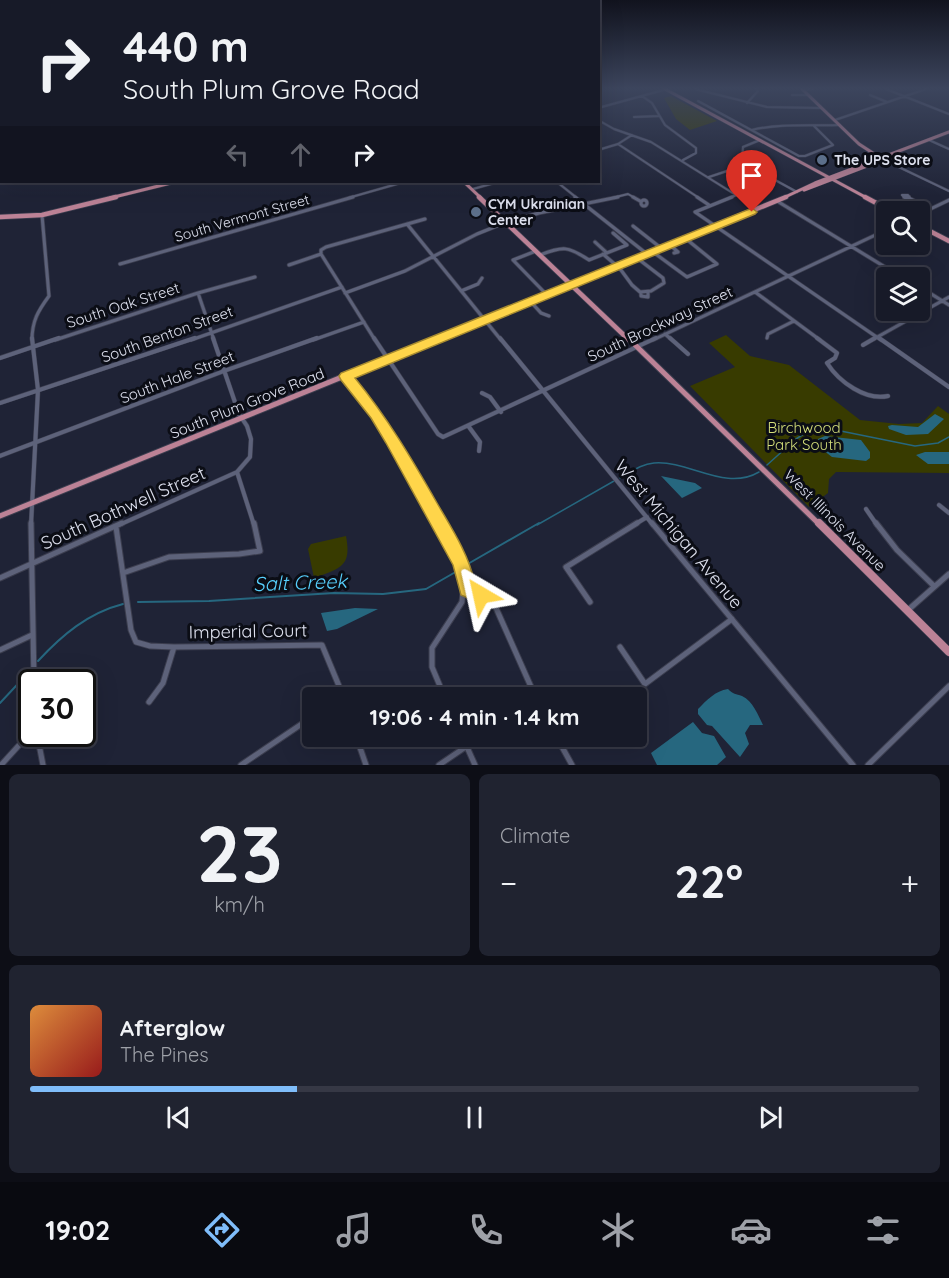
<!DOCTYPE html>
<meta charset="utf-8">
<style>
body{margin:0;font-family:Quicksand,sans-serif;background:#202330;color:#f1f3f6;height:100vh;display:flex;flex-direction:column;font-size:22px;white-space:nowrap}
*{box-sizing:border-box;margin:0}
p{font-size:20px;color:#9ea1a8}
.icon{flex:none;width:33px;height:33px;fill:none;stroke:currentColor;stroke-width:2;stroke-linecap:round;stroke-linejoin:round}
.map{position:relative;height:765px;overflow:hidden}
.side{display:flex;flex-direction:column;gap:9px;padding:9px;background:#0d0e16;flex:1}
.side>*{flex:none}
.top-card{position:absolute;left:0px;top:0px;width:600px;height:183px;box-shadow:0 6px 24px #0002,0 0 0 2px #363845;background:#171a28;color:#f1f3f6;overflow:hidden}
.controls{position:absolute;left:876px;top:201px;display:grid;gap:12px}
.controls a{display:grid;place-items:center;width:54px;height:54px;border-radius:6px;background:#171a28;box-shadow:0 6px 24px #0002,0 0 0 2px #363845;font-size:30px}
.speed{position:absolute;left:18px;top:669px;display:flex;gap:12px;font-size:30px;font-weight:700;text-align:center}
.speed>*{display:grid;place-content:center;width:78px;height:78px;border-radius:50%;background:#171a28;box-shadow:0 6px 24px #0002,0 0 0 2px #363845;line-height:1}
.speed .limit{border:3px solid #111;border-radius:9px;background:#fff;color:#111}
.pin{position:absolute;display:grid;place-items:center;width:51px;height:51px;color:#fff;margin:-62px -26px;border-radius:50% 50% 50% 0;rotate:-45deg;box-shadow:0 0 6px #0007}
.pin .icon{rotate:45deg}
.me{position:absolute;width:66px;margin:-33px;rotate:324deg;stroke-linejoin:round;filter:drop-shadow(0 0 4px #0008)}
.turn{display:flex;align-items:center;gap:21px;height:126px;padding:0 24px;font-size:27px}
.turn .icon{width:78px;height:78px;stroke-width:2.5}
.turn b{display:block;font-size:42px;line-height:51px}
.lanes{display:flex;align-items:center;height:57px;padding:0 24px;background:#0003;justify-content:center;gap:30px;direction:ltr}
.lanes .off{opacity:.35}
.big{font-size:45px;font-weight:700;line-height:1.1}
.side .card{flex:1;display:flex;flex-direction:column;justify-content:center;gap:9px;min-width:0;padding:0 21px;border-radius:9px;background:#202330}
.side .dial{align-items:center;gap:0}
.dial b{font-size:78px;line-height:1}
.song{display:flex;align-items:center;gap:18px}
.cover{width:72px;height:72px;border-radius:9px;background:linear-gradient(135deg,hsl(30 70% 55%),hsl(0 70% 35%))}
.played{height:6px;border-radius:3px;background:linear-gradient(90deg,#7fbdfa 30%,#363845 30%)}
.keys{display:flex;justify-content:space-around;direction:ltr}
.heat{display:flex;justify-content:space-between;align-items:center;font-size:33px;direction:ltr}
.side .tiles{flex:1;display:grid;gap:9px;grid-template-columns:1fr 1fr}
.card:last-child{grid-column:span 2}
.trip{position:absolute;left:302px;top:687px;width:345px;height:60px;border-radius:6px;background:#171a28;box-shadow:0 6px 24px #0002,0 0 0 2px #363845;font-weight:700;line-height:60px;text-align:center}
.menu{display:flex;height:96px;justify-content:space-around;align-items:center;background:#090a10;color:#9ea1a8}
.menu .icon{width:42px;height:42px}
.menu .on{color:#7fbdfa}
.menu b{font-size:27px;color:#f1f3f6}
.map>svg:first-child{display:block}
.green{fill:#383b00}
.water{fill:#26677f}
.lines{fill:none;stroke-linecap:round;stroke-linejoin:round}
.stream-far1{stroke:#26677f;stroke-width:1.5}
.stream{stroke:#26677f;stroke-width:2}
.minor-far3-casing{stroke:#3c3e4f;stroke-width:3}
.minor-far2-casing{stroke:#3c3e4f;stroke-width:4.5}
.minor-far1-casing{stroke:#3c3e4f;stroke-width:5}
.minor-casing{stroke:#3c3e4f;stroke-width:7}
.major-far3-casing{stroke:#3c3e4f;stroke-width:4}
.major-far2-casing{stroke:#3c3e4f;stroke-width:6}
.major-far1-casing{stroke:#3c3e4f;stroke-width:7}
.major-casing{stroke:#3c3e4f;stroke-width:9}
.minor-far3{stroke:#5d627a;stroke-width:2}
.minor-far2{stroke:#5d627a;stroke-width:3}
.minor-far1{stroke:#5d627a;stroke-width:4}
.minor{stroke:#5d627a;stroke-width:5}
.major-far3{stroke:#bc8296;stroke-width:3}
.major-far2{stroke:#bc8296;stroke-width:4.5}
.major-far1{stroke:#bc8296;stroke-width:5}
.major{stroke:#bc8296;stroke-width:8}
.route{fill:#ffd54a;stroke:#a68a30;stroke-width:1.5}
.service-dot{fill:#5c6f8a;stroke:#0b0d15;stroke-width:2}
.labels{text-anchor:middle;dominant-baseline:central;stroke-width:6;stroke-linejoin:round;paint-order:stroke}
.far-poi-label{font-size:14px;font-weight:bold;fill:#dde0ee;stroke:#0b0d15;text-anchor:start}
.far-street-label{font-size:14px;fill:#dde0ee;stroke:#0b0d15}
.street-label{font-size:15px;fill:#dde0ee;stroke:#0b0d15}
.park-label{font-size:15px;fill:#d4de7a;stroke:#0b0d15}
.near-street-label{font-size:18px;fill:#dde0ee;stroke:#0b0d15}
.near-water-label{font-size:20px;font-style:italic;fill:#57cffd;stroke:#0b0d15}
</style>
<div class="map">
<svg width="949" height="765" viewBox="0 0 949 765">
<rect width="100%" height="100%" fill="#1f2336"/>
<path class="green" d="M671,96L717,121L690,130L676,119L664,98Z
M726,335L750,356L789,365L860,420L899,424L922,423L938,406L949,414V473L836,472L829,479L828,493L809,507L690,386L735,367L709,343Z
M346,536C352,567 340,568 314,578L308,549L311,544Z"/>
<path class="water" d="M935,414L944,419L928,434L906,435L889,429L888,426L892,425L918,427Z
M825,436L861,440L870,452V458L866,461L832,457L819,447L818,439Z
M925,452H949V464H928L916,455Z
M661,476L695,483L702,488L682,498Z
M355,608L378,609L337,629L327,631L321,613Z
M728,689C733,694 736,694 742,696C753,701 758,715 763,725H750L745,733L749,744L740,757L712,726L707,725L698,714V709C707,700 715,691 728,689Z
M693,722L702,733L714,736L726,757L717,765H657L651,753Z"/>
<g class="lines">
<path class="stream-far1" d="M767,465L796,439L816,426L915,446L938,443L949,437
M620,478C631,472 641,464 654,463C689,460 725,492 759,472
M537,525L614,481"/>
<path class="stream" d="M466,565L539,523
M138,602L209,601L334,593L383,594L426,589L459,570
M38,661C62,635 88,613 123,604
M0,703L29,672"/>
<g class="minor-far3-casing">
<path id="minor-far3" d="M0,89V128
M695,89L767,107L821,108
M886,89L949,114
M803,90L813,89
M792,95H808
M870,95L887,102
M642,96L652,103L665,125L696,148V153L683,160
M698,101L799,156H805L833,145L814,126
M747,103L758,91L756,89
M598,108L667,89
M634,117L659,116
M598,120L614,129L651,142L736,195
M835,120L926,89
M752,130C780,123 811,126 840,125
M760,140L743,147L742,162L797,192
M929,140L949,149
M618,144L699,198
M598,150L618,144L632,135
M882,159L949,191
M709,177L727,171
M557,182L577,198
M473,189L498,182
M902,195H908L910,198H905Z
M348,198L404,182
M612,198L628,194L635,198
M729,198L756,187"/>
</g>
<g class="minor-far2-casing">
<path id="minor-far2" d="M575,197L647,254
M633,197L640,201
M697,197L709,205
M732,197L695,212L881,340
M904,197H909
M909,198L930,209
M641 203a3 3 0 1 1 6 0a3 3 0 1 1-6 0Z
M777,201L903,278
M920,214L949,200
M407,224L501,340
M633,226L661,248
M595,242L607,253
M670,245L678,252L674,253
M536,251L513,260L546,294
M653,252L687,277L717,264L685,238
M321,254L375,340
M603,254L617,266
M540,255C563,246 568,246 589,260L627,245L613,233
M120,264L353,197
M289,265L321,254V250L326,247L425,219
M618,266L632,285L640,292L651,291L664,283L663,278L637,258
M920,287L949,305
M461,291L478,284L482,278
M641,292V296L648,297V292
M755,292L820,340
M198,293L214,340
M345,293L405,271L477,234L502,224L539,213L618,197
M530,301L541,313L549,316
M665,334L672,340
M767,338L768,334L794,321
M32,340C32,321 38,311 49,296L42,215
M55,340L198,293L255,277
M191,340L342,287
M313,340L364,322
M653,340L886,230
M872,340L949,297"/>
</g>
<g class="minor-far1-casing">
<path id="minor-far1" d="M374,338L438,434L443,437L656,338
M500,338L653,525
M670,338L688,354
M817,338L837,353L835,358L827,363C839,382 866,401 888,396
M879,338L949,387
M863,345L875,338
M0,358L59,338
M346,376L381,421L438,525
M482,393L490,397L501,412
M0,403L195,338
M469,427L480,442L479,451
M0,456L224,371L317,338
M237,472L254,525
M939,505L949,513
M866,509L877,525
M31,525L38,390L32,338
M119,525L237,472L250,457L251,439L247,426L239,414L213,338
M634,525L647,517"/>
</g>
<g class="minor-casing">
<path id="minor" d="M31,523L34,682
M438,523L465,573L462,602L432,648V667L445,698
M652,523L853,765
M876,523L897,550L934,586
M116,527L131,630L136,642L150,646L174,647L322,645L344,698
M123,573L169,557L239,554L260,551L254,523
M0,578L122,523
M467,588L481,595L496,608L536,698
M590,602L566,567L637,523
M908,610L949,574
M620,647L645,684L732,619
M0,650L32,635
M149,702L163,683L174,647
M37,734L43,765
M356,736L366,765
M462,736L475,765
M556,736L572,765
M1,765L32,731
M241,765L312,717
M439,765L467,746
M868,765L949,686"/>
</g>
<g class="major-far3-casing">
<path id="major-far3" d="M665,89L867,198
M802,89L859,144L882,159
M464,182L481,198
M804,190L880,161
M110,198L175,182
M783,198L815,183L949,132"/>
</g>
<g class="major-far2-casing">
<path id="major-far2" d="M479,197L629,340
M865,197L893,212
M0,217L42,215L116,197
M920,226L949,241
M434,340L786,197"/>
</g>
<g class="major-far1-casing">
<path id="major-far1" d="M628,338L820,525
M0,516L438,338"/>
</g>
<g class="major-casing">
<path id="major" d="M819,523L949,652"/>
</g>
<use href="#minor-far3" class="minor-far3"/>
<use href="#minor-far2" class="minor-far2"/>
<use href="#minor-far1" class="minor-far1"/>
<use href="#minor" class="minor"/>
<use href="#major-far3" class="major-far3"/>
<use href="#major-far2" class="major-far2"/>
<use href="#major-far1" class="major-far1"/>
<use href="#major" class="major"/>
</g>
<linearGradient id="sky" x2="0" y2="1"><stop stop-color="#11131e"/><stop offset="0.45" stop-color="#3c455d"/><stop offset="1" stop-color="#3c455d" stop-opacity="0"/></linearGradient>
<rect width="949" height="196" fill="url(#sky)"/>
<path class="route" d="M752,208L757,212L755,214L355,378C387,417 412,459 437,503C452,529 468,553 475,583L487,589L490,595L487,602L481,604L461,595L453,565L386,443L371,418L341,380L339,376L341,373Z"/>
<g class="service-dot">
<circle cx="822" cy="160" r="6"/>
<circle cx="476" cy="212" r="6"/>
</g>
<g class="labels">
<g class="far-poi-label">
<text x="834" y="160">The UPS Store</text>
<text x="488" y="204">CYM Ukrainian<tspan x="488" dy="16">Center</tspan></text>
</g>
<g class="far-street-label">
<text transform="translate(242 218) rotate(-16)">South Vermont Street</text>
</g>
<g class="street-label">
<text transform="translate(123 305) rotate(-18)">South Oak Street</text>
<text transform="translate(660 324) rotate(-25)">South Brockway Street</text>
<text transform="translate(167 334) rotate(-20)">South Benton Street</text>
<text transform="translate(177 377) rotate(-21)">South Hale Street</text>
<text transform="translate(247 403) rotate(-22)">South Plum Grove Road</text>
<text transform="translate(835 520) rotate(45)">West Illinois Avenue</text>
</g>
<g class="park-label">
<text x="804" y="427">Birchwood<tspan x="804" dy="17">Park South</tspan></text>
</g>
<g class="near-street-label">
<text transform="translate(123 508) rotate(-24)">South Bothwell Street</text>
<text transform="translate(679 534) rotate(50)">West Michigan Avenue</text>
<text transform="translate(248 631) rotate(-1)">Imperial Court</text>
</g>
<g class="near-water-label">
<text transform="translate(300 582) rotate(-2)">Salt Creek</text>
</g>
</g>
</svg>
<div class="controls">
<a><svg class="icon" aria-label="search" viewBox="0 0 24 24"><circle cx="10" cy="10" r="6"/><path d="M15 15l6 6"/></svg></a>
<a><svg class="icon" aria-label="layers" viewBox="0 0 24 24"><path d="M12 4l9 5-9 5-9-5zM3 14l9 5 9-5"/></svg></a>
</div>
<div class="speed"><div class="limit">30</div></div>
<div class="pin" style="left:752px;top:212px;background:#d93025"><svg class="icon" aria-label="arrive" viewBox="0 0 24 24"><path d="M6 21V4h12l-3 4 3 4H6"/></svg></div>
<svg class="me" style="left:481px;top:595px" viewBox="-20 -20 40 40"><path d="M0-17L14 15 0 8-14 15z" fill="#ffd54a" stroke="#fff" stroke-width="4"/></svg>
<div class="trip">19:06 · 4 min · 1.4 km</div>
<div class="top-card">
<div class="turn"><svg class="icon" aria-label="right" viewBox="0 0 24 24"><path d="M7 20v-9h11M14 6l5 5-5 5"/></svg><div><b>440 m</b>South Plum Grove Road</div></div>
<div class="lanes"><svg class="icon off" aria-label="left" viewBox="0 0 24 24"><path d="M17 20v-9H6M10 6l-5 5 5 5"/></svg><svg class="icon off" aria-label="ahead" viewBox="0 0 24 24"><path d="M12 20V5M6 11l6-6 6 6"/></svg><svg class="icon" aria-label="right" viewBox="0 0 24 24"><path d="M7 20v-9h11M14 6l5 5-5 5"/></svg></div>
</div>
</div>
<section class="side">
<div class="tiles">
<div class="card dial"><b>23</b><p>km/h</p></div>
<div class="card"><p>Climate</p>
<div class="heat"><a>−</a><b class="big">22°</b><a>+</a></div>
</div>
<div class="card">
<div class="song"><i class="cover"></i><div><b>Afterglow</b><p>The Pines</p></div></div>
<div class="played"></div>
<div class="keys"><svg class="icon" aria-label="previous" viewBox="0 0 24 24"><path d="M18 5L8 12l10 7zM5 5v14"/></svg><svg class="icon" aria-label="pause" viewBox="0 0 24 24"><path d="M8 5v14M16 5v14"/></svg><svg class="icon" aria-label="next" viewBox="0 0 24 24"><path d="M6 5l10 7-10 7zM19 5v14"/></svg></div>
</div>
</div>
</section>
<nav class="menu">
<b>19:02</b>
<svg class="icon on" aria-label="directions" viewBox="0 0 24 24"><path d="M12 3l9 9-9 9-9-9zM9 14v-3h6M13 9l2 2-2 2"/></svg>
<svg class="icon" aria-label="music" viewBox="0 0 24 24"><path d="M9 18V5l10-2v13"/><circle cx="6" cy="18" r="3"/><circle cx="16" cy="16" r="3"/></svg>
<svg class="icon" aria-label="phone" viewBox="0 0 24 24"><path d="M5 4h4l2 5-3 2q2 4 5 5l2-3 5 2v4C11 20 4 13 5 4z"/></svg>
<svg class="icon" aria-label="climate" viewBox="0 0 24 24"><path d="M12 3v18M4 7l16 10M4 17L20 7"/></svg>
<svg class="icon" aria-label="car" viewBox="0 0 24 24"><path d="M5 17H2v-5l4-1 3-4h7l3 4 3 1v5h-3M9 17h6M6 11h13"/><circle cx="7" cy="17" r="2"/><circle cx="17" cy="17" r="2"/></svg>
<svg class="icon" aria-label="filters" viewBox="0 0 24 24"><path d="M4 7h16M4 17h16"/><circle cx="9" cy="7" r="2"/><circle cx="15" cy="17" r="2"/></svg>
</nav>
